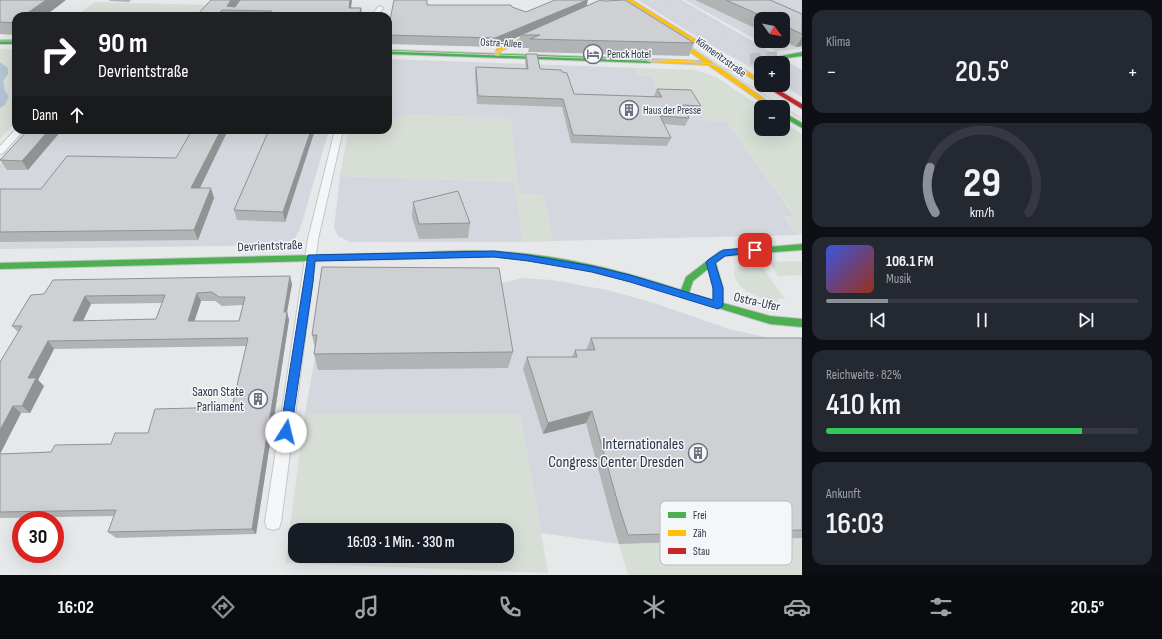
<!DOCTYPE html>
<html lang="de">
<meta charset="utf-8">
<style>
body{margin:0;font-family:"Sofia Sans Condensed",sans-serif;background:#242831;color:#f1f3f6;height:100vh;display:flex;flex-direction:column;font-size:15px;white-space:nowrap}
*{box-sizing:border-box;margin:0}
p{font-size:13px;color:#9ea1a6}
.icon{flex:none;width:22px;height:22px;fill:none;stroke:currentColor;stroke-width:2;stroke-linecap:round;stroke-linejoin:round}
.map{position:relative;flex:1;overflow:hidden}
.details{display:flex;flex-direction:column;gap:10px;padding:10px;background:#0d0f14;width:360px}
.details>*{flex:none}
.banner{position:absolute;left:12px;top:12px;width:380px;height:122px;border-radius:12px;box-shadow:0 4px 16px #0002;background:#202124;color:#fff;overflow:hidden}
.needle{width:26px;rotate:123deg}
.tools{position:absolute;left:754px;top:12px;display:grid;gap:8px}
.tools a{display:grid;place-items:center;width:36px;height:36px;border-radius:8px;background:#171b24;box-shadow:0 4px 16px #0002;font-size:20px}
.speed{position:absolute;left:12px;top:511px;display:flex;gap:8px;font-size:20px;font-weight:700;text-align:center}
.speed>*{display:grid;place-content:center;width:52px;height:52px;border-radius:50%;background:#171b24;box-shadow:0 4px 16px #0002;line-height:1}
.speed .limit{border:6px solid #d22;background:#fff;color:#111}
.pin{position:absolute;display:grid;place-items:center;width:34px;height:34px;color:#fff;margin:-17px;border-radius:8px;box-shadow:0 2px 6px #0006}
.me{position:absolute;width:44px;margin:-22px;rotate:9deg;stroke-linejoin:round;filter:drop-shadow(0 0 3px #0008)}
.turn{display:flex;align-items:center;gap:14px;height:84px;padding:0 20px;font-size:18px}
.turn .icon{width:52px;height:52px;stroke-width:2.5}
.turn b{display:block;font-size:28px;line-height:34px}
.then{display:flex;align-items:center;height:38px;padding:0 20px;background:#0003;gap:8px;font-size:15px}
.big{font-size:30px;font-weight:600;line-height:1.1}
.details .card{flex:1;display:flex;flex-direction:column;justify-content:center;gap:6px;min-width:0;padding:0 14px;border-radius:12px;background:#242831}
.details .dial{align-items:center;gap:0}
.dial svg{height:104px;overflow:visible;fill:none;stroke:#363941;stroke-width:7;stroke-linecap:round;text-anchor:middle}
.dial text{fill:#f1f3f6;stroke:none}
.song{display:flex;align-items:center;gap:12px}
.cover{width:48px;height:48px;border-radius:6px;background:linear-gradient(135deg,hsl(230 70% 55%),hsl(10 70% 35%))}
.played{height:4px;border-radius:2px;background:linear-gradient(90deg,#8c9099 20%,#363941 20%)}
.keys{display:flex;justify-content:space-around;direction:ltr}
.heat{display:flex;justify-content:space-between;align-items:center;font-size:22px;direction:ltr}
.charge{height:6px;border-radius:3px;background:linear-gradient(90deg,#34c759 82%,#363941 0)}
.trip{position:absolute;left:288px;top:523px;width:226px;height:40px;border-radius:12px;background:#171b24;box-shadow:0 4px 16px #0002;font-weight:600;line-height:40px;text-align:center}
.tabs{display:flex;height:64px;justify-content:space-around;align-items:center;background:#090b0e;color:#9ea1a6}
.tabs .icon{width:28px;height:28px}
.tabs .current{color:#8c9099}
.tabs b{font-size:18px;color:#f1f3f6}
main{display:flex;flex:1;min-height:0}
.map>svg:first-child{display:block}
.built{fill:#d4d7dd}
.green{fill:#d6ded6;fill-rule:evenodd}
.water{fill:#b4c4d5}
.lines{fill:none;stroke-linecap:round;stroke-linejoin:round}
.primary-tunnel{stroke:#c1c4c9;stroke-width:11;stroke-dasharray:11 5.5;stroke-linecap:butt}
.street-casing{stroke:#c4c6c8;stroke-width:2}
.fast-casing{stroke:#c4c6c8;stroke-width:2}
.slow-casing{stroke:#c4c6c8;stroke-width:2}
.jam-casing{stroke:#c4c6c8;stroke-width:2}
.street{fill:#f5f6f7;fill-rule:evenodd}
.fast{fill:#4caf50;fill-rule:evenodd}
.slow{fill:#ffc107;fill-rule:evenodd}
.jam{fill:#c62828;fill-rule:evenodd}
.tram{stroke:#cecfd2;stroke-width:1}
.rail-far1{stroke:#cecfd2;stroke-width:1.5;stroke-dasharray:1 2.5;stroke-linecap:butt}
.rail{stroke:#cecfd2;stroke-width:2.5;stroke-dasharray:1.5 3;stroke-linecap:butt}
.wall{fill:#b1b3b5;fill-rule:evenodd}
.shaded-wall{fill:#909294}
.building{fill:#ced0d3;stroke:#909294;fill-rule:evenodd}
.route{fill:#1a73e8;stroke:#114b97}
.labels{text-anchor:middle;dominant-baseline:central;stroke-width:3;stroke-linejoin:round;paint-order:stroke}
.far-street-label{font-size:11px;fill:#2b3445;stroke:#f4f6f9}
.far-poi-label{font-size:11px;fill:#2b3445;stroke:#f4f6f9;text-anchor:start}
.street-label{font-size:13px;fill:#2b3445;stroke:#f4f6f9}
.poi-label{font-size:13px;fill:#2b3445;stroke:#f4f6f9;text-anchor:end}
.near-poi-label{font-size:16px;fill:#2b3445;stroke:#f4f6f9;text-anchor:end}
.key{fill:#f4f6f9;stroke:#b8bcc3;stroke-width:1}
.key-label{font-size:11px;fill:#2b3445}
</style>
<main>
<div class="map">
<svg width="802" height="575" viewBox="0 0 802 575">
<rect width="100%" height="100%" fill="#e6e8ea"/>
<path class="built" d="M638,0H682L802,70V97L781,85H783V63H761V73L705,42Z
M685,0H732L761,19V41H783V21L802,29V49L776,51Z
M765,0H802V18Z
M388,59L635,68L638,75L650,76L727,122L795,217H785L797,235L553,241L543,195L519,194L510,118L409,115L388,119Z
M32,130H329L300,229L295,238L284,245L0,249V164Z
M340,176L515,182L523,242H350L338,236L334,228Z
M522,278L552,280L607,290L651,302L729,329L787,342L802,538L619,544L541,533L520,414H305L316,351L495,285Z"/>
<path class="green" d="M94,2L210,5L201,16H77Z
M0,49H16V122L0,139Z
M635,68L696,70L716,77L761,107V129H783V122L802,134V234L797,235L785,216H795L727,122L704,121L689,95L659,94L650,76L638,75Z
M409,115L511,118L519,194L543,195L553,241L523,242L514,182L340,176L348,130H388V119Z
M802,261V275L778,276L769,262Z
M745,263H760L785,299L777,298L779,302C762,299 738,293 734,274L735,269Z
M305,414H520L548,573L285,563ZM295,530H507V556H295Z
M802,538V575H628L619,544Z"/>
<path class="water" d="M0,62L8,68V74L3,81L5,91L9,96L5,105L0,108Z"/>
<g class="lines">
<path class="primary-tunnel" d="M750,59L779,57"/>
<g class="street-casing">
<path id="street" d="M380,6L383,8L377,16H371L378,7Z
M16,129L24,130L3,153L0,154V146Z
M335,130H343L318,239L281,522L279,528L273,530L267,528L265,522L308,239Z"/>
</g>
<g class="fast-casing">
<path id="fast" d="M0,40H16V44H0Z
M388,50L650,59L653,61L650,63L388,54Z
M802,52V56L779,59L776,57Z
M783,112L802,123V128L783,117Z
M802,244V250L725,256L716,263L723,288V303L770,316L802,319V327L770,324L638,283L567,266L519,259L484,256L407,259L403,256L407,253C432,252 458,250 483,251C550,252 618,269 681,290L686,277L720,251ZM708,269L713,288V300L689,293L693,281Z
M314,255L318,258L314,261L0,269V263Z"/>
</g>
<g class="slow-casing">
<path id="slow" d="M627,0H632L761,80V84Z
M539,31L543,32L501,51L499,56L494,55L497,49Z
M667,34H671L776,107H769L708,65L648,62L647,61L650,59L703,61L667,36Z"/>
</g>
<g class="jam-casing">
<path id="jam" d="M763,85H770L802,104V109Z
M407,253L411,256L407,259L314,261L310,258L314,255Z"/>
</g>
<use href="#street" class="street"/>
<use href="#fast" class="fast"/>
<use href="#slow" class="slow"/>
<use href="#jam" class="jam"/>
<path class="tram" d="M0,41H16
M684,41L733,75L802,119
M388,51L694,62L711,64L735,72
M495,53L528,39"/>
<path class="rail-far1" d="M642,0L761,70
M661,0L768,63
M677,0L802,73
M783,76L802,87
M783,83L797,91"/>
<path class="rail" d="M796,90L802,94"/>
</g>
<path class="wall" d="M0,0L16,16V35L0,34Z
M109,0H131L129,2L110,1Z
M211,0L361,8L362,16H196Z
M588,0L586,6L694,43L689,56L528,52L529,48H518L520,36L494,47L388,44V30L512,7L526,12Z
M695,0H772H771L802,14V46L796,47L783,41V19H761V31Z
M526,54L540,69L562,72L574,94L655,97L654,96L657,89L701,106L698,114L687,113L689,118L685,126L664,124L671,138L667,146L571,143L562,107L477,104L475,74L476,67L526,69L525,61Z
M28,130V170H7L0,160Z
M228,130L200,188L214,198L198,240L0,242V189H41L176,158Z
M269,130H315L285,222L237,220L234,210Z
M413,202L470,223L468,238L419,239L412,217Z
M322,267L513,352L508,368L318,370L314,354L315,348L312,335Z
M292,284L287,312L289,320L256,534L116,538L108,532L114,516L0,518V362L18,332L12,326L31,295ZM201,301H215L222,306L243,305L239,321H194ZM162,303L156,319L83,321L91,304ZM246,346L232,407L111,444L51,452L0,454L21,413H30L44,386L38,380L54,349Z
M591,338H802V538L619,544L611,517L586,423L543,434L523,369L527,357H572L575,350H586Z"/>
<path class="shaded-wall" d="M46,0H66L45,16H23Z
M231,0H241L234,10L227,6Z
M350,0H352L350,16L349,8Z
M587,0H588L586,8L521,35L520,36L494,47L495,38Z
M361,8L362,16H359Z
M222,10L223,16H217Z
M802,37V46L796,47Z
M49,130H62L28,170L22,161Z
M221,130H228L195,198L191,188Z
M311,130H315L285,222L283,212Z
M211,188L214,198L198,240L194,230Z
M290,276L292,284L287,312L289,320L256,534L252,529L284,312Z
M197,293L201,301L192,329L188,321Z
M85,296L91,304L79,329L73,321Z
M48,341L54,349L38,380L44,386L30,413L22,406L28,378Z
M13,406L21,413L0,454V430Z
M592,411L586,423L543,434L548,423Z"/>
<path class="building" d="M0,0H46L23,16H16V21L14,23L0,22Z
M211,0H231L227,6L235,7L240,0H350L349,8H361L359,16H270L272,11L222,10L217,16H196Z
M394,0H427V5H511L512,7L526,12L555,0H587L495,38L388,35V30Z
M600,0L604,1L625,0L694,43L530,39L540,35H521Z
M726,0H770L802,14V34L783,25V19H769Z
M526,54H537L540,69L561,70L562,72L567,73L574,94L662,97L657,89L691,90L701,106L683,105L689,118L660,116L671,138L573,135L563,99L478,96L476,67L528,69Z
M28,130H49L22,161L0,160Z
M192,130H221L191,188H211L194,230L0,232V189H41L67,156L176,158Z
M269,130H311L283,212L234,210Z
M458,191L470,223L419,224L413,202Z
M322,267L499,268L513,352L314,354L317,335H312Z
M290,276L284,312H287L252,529L108,532L116,510L0,512V454L51,452L55,445L111,444L115,433H148L155,409L232,407L248,338L48,341L28,378H36L22,406H13L0,430V362L22,326H12L31,295L44,294L53,280ZM212,292L219,297H245L239,321H188L197,293ZM165,295L156,319L73,321L85,296Z
M591,338H802V530L628,535L619,507L592,411L548,423L527,357H577L575,350H595Z"/>
<path class="route" d="M755,247L758,248L759,250L758,252L725,256L715,263L723,288V306L718,309L630,282L592,272L528,261L494,257L315,261L313,282L291,432L290,436L286,437L282,436L280,432L308,255L494,251L528,255L592,266L630,275L713,300V288L706,262L708,260L723,250Z"/>
<defs>
<g id="hotel-ring" transform="scale(1)"><circle r="9.5" fill="#f4f6f9" stroke="#6c737f" stroke-width="1.5"/><path d="M-6-4.5h1.5V1H6V5H4.5V3h-9V5H-6ZM-4 0a1.8 1.8 0 1 1 3.6 0ZM.5 0V-2.5h3Q6-2.5 6 0Z" fill="#6c737f"/></g>
<g id="building-ring" transform="scale(1)"><circle r="9.5" fill="#f4f6f9" stroke="#6c737f" stroke-width="1.5"/><path d="M-4-6H4V6H1V3H-1V6H-4ZM-2.5-4.3h1.7v1.8h-1.7ZM.8-4.3h1.7v1.8H.8ZM-2.5-1h1.7V.8h-1.7ZM.8-1h1.7V.8H.8Z" fill="#6c737f"/></g>
</defs>
<g fill-rule="evenodd">
<use href="#hotel-ring" x="593" y="54"/>
<use href="#building-ring" x="629" y="110"/>
<use href="#building-ring" x="258" y="399"/>
<use href="#building-ring" x="698" y="453"/>
</g>
<g class="labels">
<g class="far-street-label">
<text transform="translate(501 43) rotate(3)">Ostra-Allee</text>
<text transform="translate(721 57) rotate(36)">Könneritzstraße</text>
</g>
<g class="far-poi-label">
<text x="607" y="54">Penck Hotel</text>
<text x="643" y="110">Haus der Presse</text>
</g>
<g class="street-label">
<text transform="translate(270 246) rotate(-2)">Devrientstraße</text>
<text transform="translate(757 302) rotate(13)">Ostra-Ufer</text>
</g>
<g class="poi-label">
<text x="244" y="392">Saxon State<tspan x="244" dy="15">Parliament</tspan></text>
</g>
<g class="near-poi-label">
<text x="684" y="444">Internationales<tspan x="684" dy="18">Congress Center Dresden</tspan></text>
</g>
</g>
<rect x="660" y="501" width="132" height="64" rx="6" class="key"/>
<rect x="668" y="512" width="18" height="6" fill="#4caf50"/>
<rect x="668" y="530" width="18" height="6" fill="#ffc107"/>
<rect x="668" y="548" width="18" height="6" fill="#c62828"/>
<g class="key-label">
<text x="693" y="519">Frei</text>
<text x="693" y="537">Zäh</text>
<text x="693" y="555">Stau</text>
</g>
</svg>
<div class="tools">
<a><svg class="needle" viewBox="-14 -14 28 28"><path d="M0-13l5 13h-10z" fill="#e53935"/><path d="M0 13l5-13h-10z" fill="#9ea1a6"/></svg></a>
<a>+</a>
<a>−</a>
</div>
<div class="speed"><div class="limit">30</div></div>
<div class="pin" style="left:755px;top:250px;background:#d93025"><svg class="icon" aria-label="arrive" viewBox="0 0 24 24"><path d="M6 21V4h12l-3 4 3 4H6"/></svg></div>
<svg class="me" style="left:286px;top:432px" viewBox="-20 -20 40 40"><circle r="19" fill="#fff"/><path d="M0-13L10 11 0 6-10 11z" fill="#1a73e8"/></svg>
<div class="trip">16:03 · 1 Min. · 330 m</div>
<div class="banner">
<div class="turn"><svg class="icon" aria-label="right" viewBox="0 0 24 24"><path d="M7 20v-9h11M14 6l5 5-5 5"/></svg><div><b>90 m</b>Devrientstraße</div></div>
<div class="then">Dann<svg class="icon" aria-label="ahead" viewBox="0 0 24 24"><path d="M12 20V5M6 11l6-6 6 6"/></svg></div>
</div>
</div>
<section class="details">
<div class="card"><p>Klima</p>
<div class="heat"><a>−</a><b class="big">20.5°</b><a>+</a></div>
</div>
<div class="card dial"><svg viewBox="0 0 100 80">
<path d="M14 69A42 42 0 1 1 86 69"/>
<path d="M14 69A42 42 0 0 1 10 34" stroke="#8c9099"/>
<text x="50" y="56" font-size="32" font-weight="700">29</text>
<text x="50" y="72" font-size="11">km/h</text>
</svg></div>
<div class="card">
<div class="song"><i class="cover"></i><div><b>106.1 FM</b><p>Musik</p></div></div>
<div class="played"></div>
<div class="keys"><svg class="icon" aria-label="previous" viewBox="0 0 24 24"><path d="M18 5L8 12l10 7zM5 5v14"/></svg><svg class="icon" aria-label="pause" viewBox="0 0 24 24"><path d="M8 5v14M16 5v14"/></svg><svg class="icon" aria-label="next" viewBox="0 0 24 24"><path d="M6 5l10 7-10 7zM19 5v14"/></svg></div>
</div>
<div class="card"><p>Reichweite · 82%</p><b class="big">410 km</b><div class="charge"></div></div>
<div class="card"><p>Ankunft</p><b class="big">16:03</b></div>
</section>
</main>
<nav class="tabs">
<b>16:02</b>
<svg class="icon current" aria-label="directions" viewBox="0 0 24 24"><path d="M12 3l9 9-9 9-9-9zM9 14v-3h6M13 9l2 2-2 2"/></svg>
<svg class="icon" aria-label="music" viewBox="0 0 24 24"><path d="M9 18V5l10-2v13"/><circle cx="6" cy="18" r="3"/><circle cx="16" cy="16" r="3"/></svg>
<svg class="icon" aria-label="phone" viewBox="0 0 24 24"><path d="M5 4h4l2 5-3 2q2 4 5 5l2-3 5 2v4C11 20 4 13 5 4z"/></svg>
<svg class="icon" aria-label="climate" viewBox="0 0 24 24"><path d="M12 3v18M4 7l16 10M4 17L20 7"/></svg>
<svg class="icon" aria-label="car" viewBox="0 0 24 24"><path d="M5 17H2v-5l4-1 3-4h7l3 4 3 1v5h-3M9 17h6M6 11h13"/><circle cx="7" cy="17" r="2"/><circle cx="17" cy="17" r="2"/></svg>
<svg class="icon" aria-label="filters" viewBox="0 0 24 24"><path d="M4 7h16M4 17h16"/><circle cx="9" cy="7" r="2"/><circle cx="15" cy="17" r="2"/></svg>
<b>20.5°</b>
</nav>
